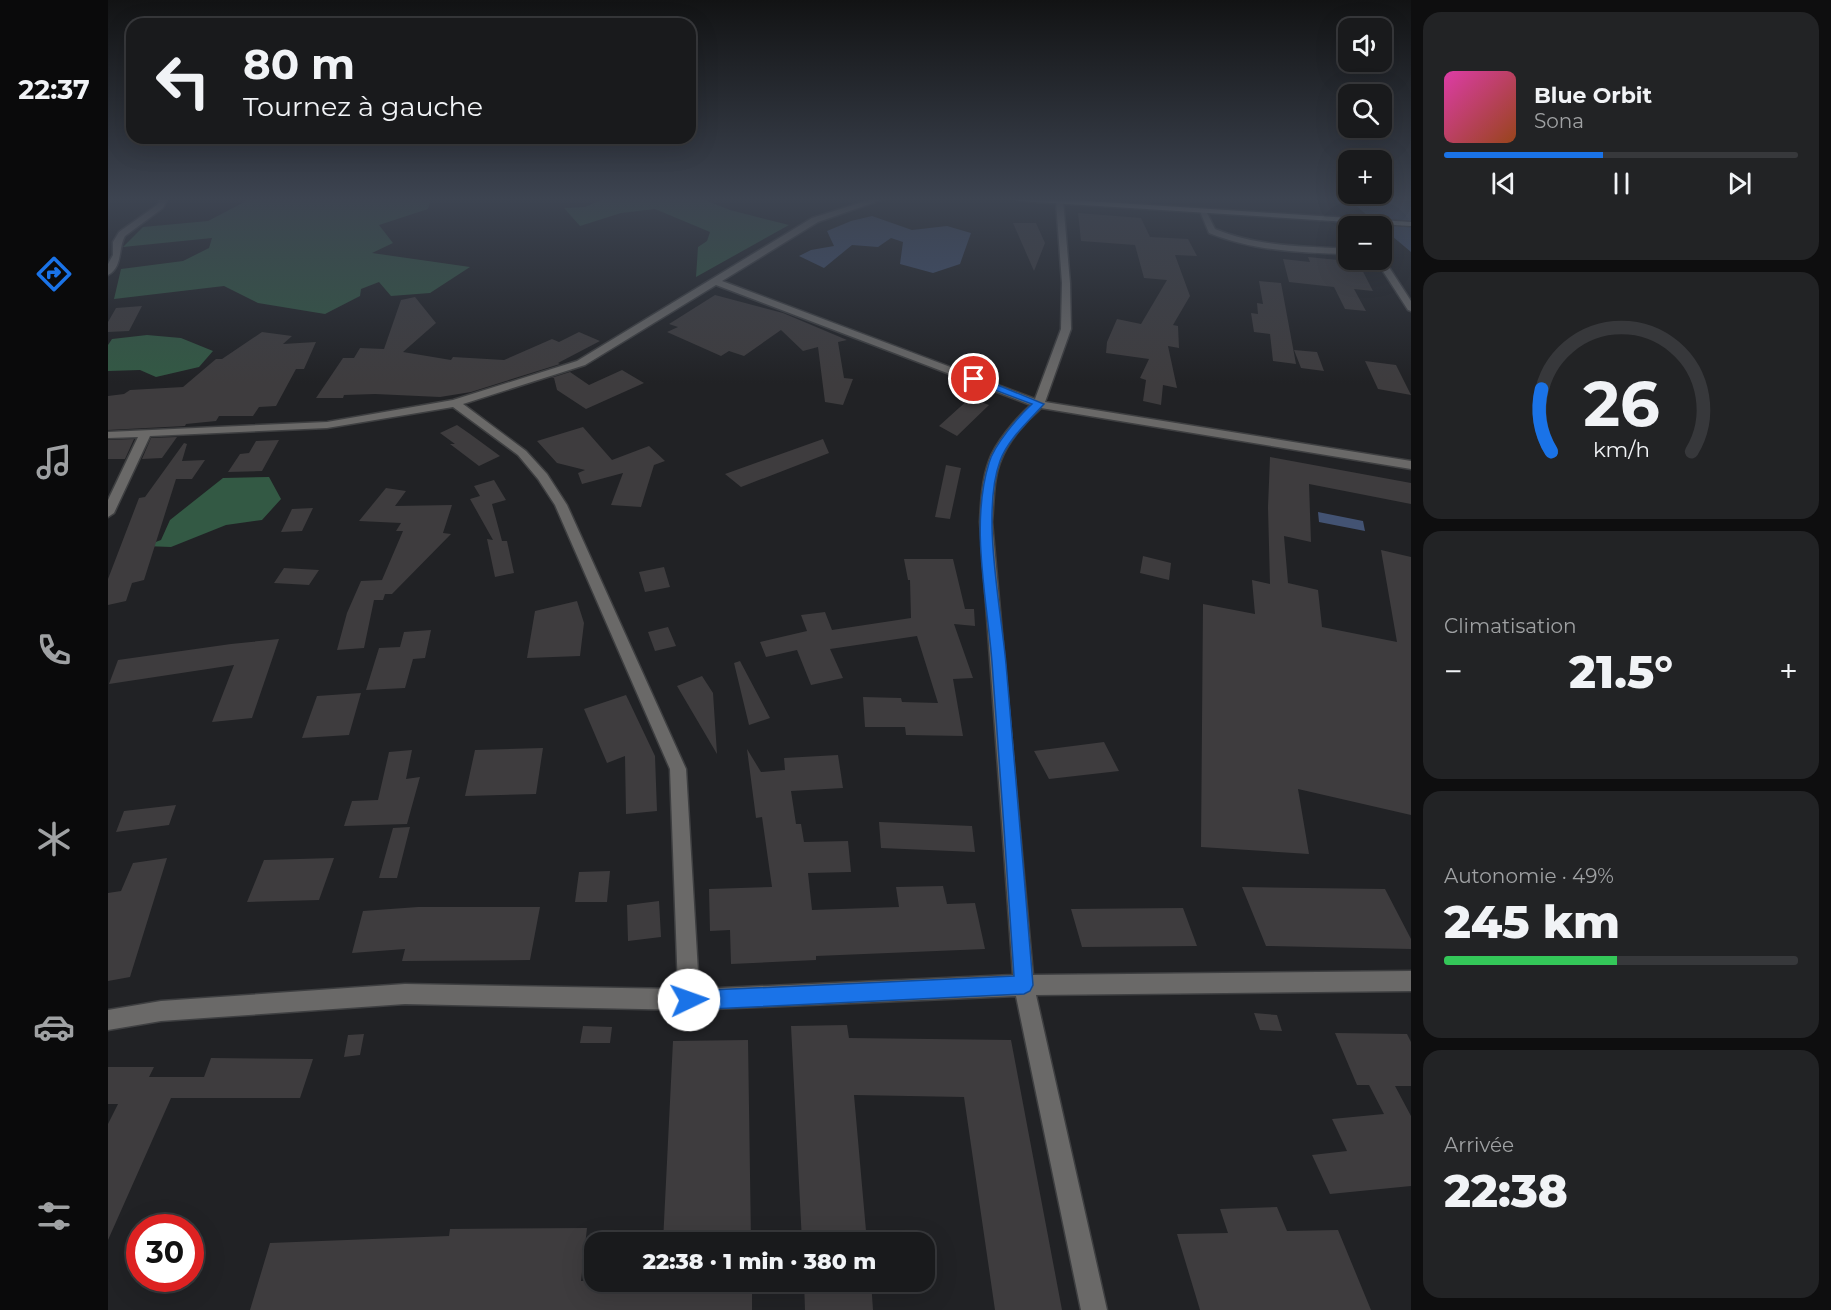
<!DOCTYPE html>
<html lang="fr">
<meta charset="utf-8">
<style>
body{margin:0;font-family:Montserrat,sans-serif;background:#222325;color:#f1f3f6;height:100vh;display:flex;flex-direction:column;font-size:22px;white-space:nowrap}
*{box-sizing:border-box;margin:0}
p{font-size:20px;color:#9fa1a3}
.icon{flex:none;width:33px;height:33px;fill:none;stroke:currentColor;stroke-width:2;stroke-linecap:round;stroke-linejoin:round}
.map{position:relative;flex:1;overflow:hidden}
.drawer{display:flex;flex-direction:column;gap:12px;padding:12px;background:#0e0e0f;width:420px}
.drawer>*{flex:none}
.guide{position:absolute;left:18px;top:18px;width:570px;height:126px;border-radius:18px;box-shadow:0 6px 24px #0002,0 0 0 2px #37383b;background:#191a1c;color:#f1f3f6;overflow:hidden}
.buttons{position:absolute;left:1230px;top:18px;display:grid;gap:12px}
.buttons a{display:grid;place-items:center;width:54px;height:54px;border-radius:12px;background:#191a1c;box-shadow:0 6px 24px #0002,0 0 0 2px #37383b;font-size:30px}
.speed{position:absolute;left:18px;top:1214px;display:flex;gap:12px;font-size:30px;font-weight:700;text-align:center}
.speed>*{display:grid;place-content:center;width:78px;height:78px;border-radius:50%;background:#191a1c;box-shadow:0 6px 24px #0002,0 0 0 2px #37383b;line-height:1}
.speed .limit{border:9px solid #d22;background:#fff;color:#111}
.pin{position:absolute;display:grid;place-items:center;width:51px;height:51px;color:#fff;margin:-26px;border:3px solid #fff;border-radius:50%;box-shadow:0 2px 6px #0007}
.me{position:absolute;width:66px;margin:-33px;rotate:87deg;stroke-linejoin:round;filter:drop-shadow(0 0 4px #0008)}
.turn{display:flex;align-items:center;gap:21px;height:126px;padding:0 18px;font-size:27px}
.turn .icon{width:78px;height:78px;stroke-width:2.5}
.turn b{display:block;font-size:42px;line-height:51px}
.big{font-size:45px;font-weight:800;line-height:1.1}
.drawer .tile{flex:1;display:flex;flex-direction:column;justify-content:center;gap:9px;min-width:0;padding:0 21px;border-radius:18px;background:#222325}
.drawer .dial{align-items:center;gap:0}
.dial svg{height:156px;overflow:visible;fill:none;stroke:#37383b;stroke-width:7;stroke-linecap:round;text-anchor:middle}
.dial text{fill:#f1f3f6;stroke:none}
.song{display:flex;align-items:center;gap:18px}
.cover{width:72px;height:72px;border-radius:9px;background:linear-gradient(135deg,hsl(320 70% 55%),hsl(20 70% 35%))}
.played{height:6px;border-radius:3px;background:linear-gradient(90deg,#1a73e8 45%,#37383b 45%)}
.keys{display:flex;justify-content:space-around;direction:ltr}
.heat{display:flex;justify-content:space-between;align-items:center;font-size:33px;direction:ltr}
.charge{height:9px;border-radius:4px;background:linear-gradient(90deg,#34c759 49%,#37383b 0)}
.trip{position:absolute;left:476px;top:1232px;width:351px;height:60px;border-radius:18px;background:#191a1c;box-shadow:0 6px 24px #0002,0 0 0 2px #37383b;font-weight:800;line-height:60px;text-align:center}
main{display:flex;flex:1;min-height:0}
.menu{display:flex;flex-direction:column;width:108px;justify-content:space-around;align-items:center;background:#0a0a0b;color:#9fa1a3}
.menu .icon{width:42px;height:42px}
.menu .current{color:#1a73e8}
.menu b{font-size:27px;color:#f1f3f6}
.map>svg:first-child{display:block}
.forest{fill:#335944}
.water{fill:#435373}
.building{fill:#3e3c3e}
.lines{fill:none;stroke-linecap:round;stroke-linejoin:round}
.street-casing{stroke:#3e3f41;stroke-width:3}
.secondary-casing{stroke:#3e3f41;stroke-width:3}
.street{fill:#6a6968;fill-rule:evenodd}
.secondary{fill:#92928f;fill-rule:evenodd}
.route{fill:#1a73e8;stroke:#114b97;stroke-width:1.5}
</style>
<main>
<nav class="menu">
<b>22:37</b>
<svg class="icon current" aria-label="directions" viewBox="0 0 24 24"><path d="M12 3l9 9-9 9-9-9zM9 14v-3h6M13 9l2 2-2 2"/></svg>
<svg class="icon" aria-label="music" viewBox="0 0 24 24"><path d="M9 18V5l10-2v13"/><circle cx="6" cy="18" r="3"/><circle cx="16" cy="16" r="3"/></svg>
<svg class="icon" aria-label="phone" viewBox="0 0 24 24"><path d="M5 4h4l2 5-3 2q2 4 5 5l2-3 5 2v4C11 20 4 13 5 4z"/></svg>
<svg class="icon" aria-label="climate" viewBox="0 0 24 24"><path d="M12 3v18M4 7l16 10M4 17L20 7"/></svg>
<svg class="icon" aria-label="car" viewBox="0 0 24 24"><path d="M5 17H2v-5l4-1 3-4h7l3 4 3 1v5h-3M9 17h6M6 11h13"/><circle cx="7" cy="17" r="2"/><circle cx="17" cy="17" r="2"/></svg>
<svg class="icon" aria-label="filters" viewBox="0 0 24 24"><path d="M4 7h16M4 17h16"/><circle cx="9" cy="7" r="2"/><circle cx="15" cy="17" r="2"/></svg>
</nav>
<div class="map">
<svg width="1303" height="1310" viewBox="0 0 1303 1310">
<rect width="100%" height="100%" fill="#212225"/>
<path class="forest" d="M142,199H320L322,202L320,209L271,225L285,243L264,253L362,267L322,293L283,296L271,282L253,289L252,296L217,314L150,303L116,286L6,299L13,269L75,261L101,248L104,238L15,247L35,227L100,221Z
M495,199H594L622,210L681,225L588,277L590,247L599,241L602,232L547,209L513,213L472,226L456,208L477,207Z
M39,335L73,338L105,351L91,367L48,377L32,370L0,371V345L4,339Z
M161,477L173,499L154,520L118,525L63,547L37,546L53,540L62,520L115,478Z"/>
<path class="water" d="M1240,199H1303V252Z
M764,216L804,230L839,226L863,233L852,264L825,273L792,264L795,242L783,238L770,247L744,245L716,268L691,256L703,250L726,246L719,231L743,221Z
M1210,512L1255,521L1257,531L1211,522Z"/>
<path class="building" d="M970,213L1033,218L1042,237L1080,239L1089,256L1067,255L1082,296L1065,325L1070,326L1071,348L1060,346L1069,388L1055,385L1053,405L1035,401L1038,380L1032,378L1041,359L998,353L999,342L1009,319L1033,324L1059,280L1036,278L1027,245L973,241Z
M905,223H928L937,243L926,271Z
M1200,257L1250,262L1265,291L1246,289L1258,311L1237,309L1226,287L1181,282L1175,259L1202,262Z
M1151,281L1173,283L1188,364L1165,361L1162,334L1146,332L1143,313L1150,314L1149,303L1155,304Z
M607,295L675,313L739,340L730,342L736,378L745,379L735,405L717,402L710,347L695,351L673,330L636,356L621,351L613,356L559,332L570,327L561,324Z
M307,297L328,323L295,352L343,360L345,357L396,360L444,339L451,342L471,332L492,341L450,363L452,364L363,392L332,397L267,394L236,395L235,398H208L235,358H246L252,348L276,349L293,300Z
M34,306L21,331L0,332V322L8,308Z
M154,332L184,336L175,344L208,342L196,369H188L168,406L151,407L145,416H111L108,421L78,424L77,426L0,430V396L16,394L22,390L75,387L108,359H114Z
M1186,350L1209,352L1216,371L1193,368Z
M1257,361L1288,365L1303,395L1270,389Z
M514,370L536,383L478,409L449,390L446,378H443L462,372L481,385Z
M862,398L881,405L849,436L831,426Z
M349,425L362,434L392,456L371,466L342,444H347L332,433Z
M475,427L504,460L541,446L557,461L546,465L533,507L503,505L515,473L474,484L470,473L477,470L449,463L429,441Z
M69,437L54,458L34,459L43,438Z
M26,439L17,459H0V440Z
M715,439L721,453L633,487L617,474Z
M171,440L154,471L120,472L132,454L141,453L148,441Z
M76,443L79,444L74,461L97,460L84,479H68L36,580L24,583L18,601L0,605V579L31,498L37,497Z
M1162,457L1303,483V504L1201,484L1203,542L1176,536L1180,583L1210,590L1214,627L1289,642L1273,550L1303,557V815L1190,789L1201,854L1093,847L1095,604L1147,614L1144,580L1162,584L1160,507Z
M838,465L853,468L842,519L827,517Z
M386,480L398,500L384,504L394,541H399L406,573L387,577L379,539L385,540L362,499L372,496L366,486Z
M278,488L298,491L287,506L344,505L335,533L343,534L284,594H277L275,600H266L256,648L229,650L239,613L253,581L274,580L295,531H288L293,523L251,521Z
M205,508L194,531L173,532L184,509Z
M1035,556L1063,563L1061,580L1032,573Z
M796,559H845L857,609H866L867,626L846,624L865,678L845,679L855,736L798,735L797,727H757L755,697L793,698L794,702L830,703L809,636L722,649L735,678L703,685L689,650L658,657L652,642L699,631L693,615L717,612L724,630L803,618L802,580H800Z
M556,567L562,587L537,592L531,572Z
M176,568L211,570L201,585L166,583Z
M469,601L476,623L472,656L419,658L427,611Z
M560,627L568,646L547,651L540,632Z
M323,630L317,658L305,659L297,688L258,690L271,648L292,647L296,632Z
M171,639L144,718L104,722L126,665L1,684L10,660L123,644Z
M632,661L662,718L641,725L626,663Z
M594,676L605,693L609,754L569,686Z
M253,693L241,735L194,738L209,696Z
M518,695L547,756L549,811L518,814L517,756L499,763L476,709Z
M996,742L1011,771L941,779L926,751Z
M435,748L428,794L357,796L367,750Z
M639,749L653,772L677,770L676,758L730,755L735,788L683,791L688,824H693L696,842L740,841L743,872L700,873L704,910L791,907L788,887L835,886L839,904L867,903L877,949L708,956V960L623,964L622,930L602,931L601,889L664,887L654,817L648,818Z
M304,750L298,779L312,777L299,824L236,826L244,801L270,800L281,752Z
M68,805L61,825L8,832L16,811Z
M771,822L864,826L867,852L773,848Z
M302,827L289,878H271L285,828Z
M59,858L22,977L0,981V893L13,891L25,863Z
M226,858L211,900L139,902L156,860Z
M502,871L499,902H467L471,872Z
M1134,887L1277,889L1303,939V949L1158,946Z
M551,901L553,937L520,941L519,905Z
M310,907H432L422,960L294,961L297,949L244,953L255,911Z
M1075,908L1089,946L974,947L963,909Z
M1146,1013L1169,1015L1174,1031L1152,1030Z
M739,1025L741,1038L903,1040L954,1310H887L856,1097L746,1095L759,1242H694L683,1026Z
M475,1026L504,1027L502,1043H472Z
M1227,1033L1299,1034L1303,1042V1086H1287L1303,1116V1186L1222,1194L1204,1155L1239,1151L1224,1119L1276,1114L1261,1085H1249Z
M256,1034L252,1055L236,1057L240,1035Z
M640,1040L643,1242H555L565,1041Z
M103,1058L205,1059L192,1098H63L0,1240V1124L10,1104H0V1067H46L41,1077H96Z
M1169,1207L1179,1231L1230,1230L1263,1310H1092L1069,1234L1120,1233L1112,1209Z
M479,1228L473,1281H644V1310H142L162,1243L341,1236L342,1229Z
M696,1281H763L765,1310H697Z"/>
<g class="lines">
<g class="street-casing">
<path id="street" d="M52,199H60L55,208L17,236C10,248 15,267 0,275V264L5,255V242L11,232L49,205Z
M764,199H776L710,222L614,281L927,399L953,329L954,283L948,202L955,200L962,283L963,329L937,402L1303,461V469L933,408C918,421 900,441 893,460C885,479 886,502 884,522L925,975L1303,971V991L928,995L999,1310H973L908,996L581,1010L297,1004L53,1021L0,1030V1010L53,1001L297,984L570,989L562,769L447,505L430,479L410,455L345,407L219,428L42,436L6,513L0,517V500L30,437L0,438V432L219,422L345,400L469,361L704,218ZM608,285L923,405C909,417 887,443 881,461C874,480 873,502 872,522L905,975L591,989L578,769L459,505L439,474L418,451L355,404L477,365Z
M1091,209H1097L1107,229C1151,247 1193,246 1240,249V254C1193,253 1146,251 1101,233Z
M1262,260L1277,261L1303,301V311L1300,310L1271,265Z"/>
</g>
<g class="secondary-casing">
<path id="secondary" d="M908,199H949L1303,222V226L912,201Z"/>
</g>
<use href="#street" class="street"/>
<use href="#secondary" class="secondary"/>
</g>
<linearGradient id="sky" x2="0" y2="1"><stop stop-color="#121314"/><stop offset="0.52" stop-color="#3d4451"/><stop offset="1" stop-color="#3d4451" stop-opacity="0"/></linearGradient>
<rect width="1303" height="383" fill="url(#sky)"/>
<path class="route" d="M863,377H870L936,404C921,421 900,439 892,461C873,513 893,608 898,664C908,771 916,878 925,985L922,991L916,994L581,1010L574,1007L571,1000L574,994L581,991L906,976C899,871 892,767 884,662C879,599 862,524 881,463C886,445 910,417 924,404L863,381Z"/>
</svg>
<div class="buttons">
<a><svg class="icon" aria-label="sound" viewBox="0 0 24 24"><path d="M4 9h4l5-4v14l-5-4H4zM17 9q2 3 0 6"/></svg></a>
<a><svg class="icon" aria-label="search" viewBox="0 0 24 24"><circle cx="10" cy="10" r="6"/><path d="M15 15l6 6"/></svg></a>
<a>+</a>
<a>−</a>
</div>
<div class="speed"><div class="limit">30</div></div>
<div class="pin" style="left:866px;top:379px;background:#d93025"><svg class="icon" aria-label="arrive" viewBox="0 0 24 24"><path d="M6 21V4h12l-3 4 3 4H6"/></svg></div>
<svg class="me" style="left:581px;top:1000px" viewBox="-20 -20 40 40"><circle r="19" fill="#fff"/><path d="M0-13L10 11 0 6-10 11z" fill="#1a73e8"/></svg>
<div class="trip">22:38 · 1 min · 380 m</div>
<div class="guide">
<div class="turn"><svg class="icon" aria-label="left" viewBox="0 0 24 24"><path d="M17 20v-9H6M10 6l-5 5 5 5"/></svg><div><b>80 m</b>Tournez à gauche</div></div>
</div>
</div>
<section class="drawer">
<div class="tile">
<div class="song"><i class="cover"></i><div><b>Blue Orbit</b><p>Sona</p></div></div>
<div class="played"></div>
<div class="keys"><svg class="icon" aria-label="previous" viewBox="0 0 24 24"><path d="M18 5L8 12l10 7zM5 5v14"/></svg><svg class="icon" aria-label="pause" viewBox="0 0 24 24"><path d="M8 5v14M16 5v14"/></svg><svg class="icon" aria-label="next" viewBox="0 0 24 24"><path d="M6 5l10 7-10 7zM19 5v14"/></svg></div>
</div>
<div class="tile dial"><svg viewBox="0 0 100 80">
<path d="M14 69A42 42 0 1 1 86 69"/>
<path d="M14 69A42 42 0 0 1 9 37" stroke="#1a73e8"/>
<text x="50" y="56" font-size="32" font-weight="700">26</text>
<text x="50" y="72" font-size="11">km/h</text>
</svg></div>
<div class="tile"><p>Climatisation</p>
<div class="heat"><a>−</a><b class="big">21.5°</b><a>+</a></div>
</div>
<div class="tile"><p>Autonomie · 49%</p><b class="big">245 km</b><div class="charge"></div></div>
<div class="tile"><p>Arrivée</p><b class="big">22:38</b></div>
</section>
</main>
